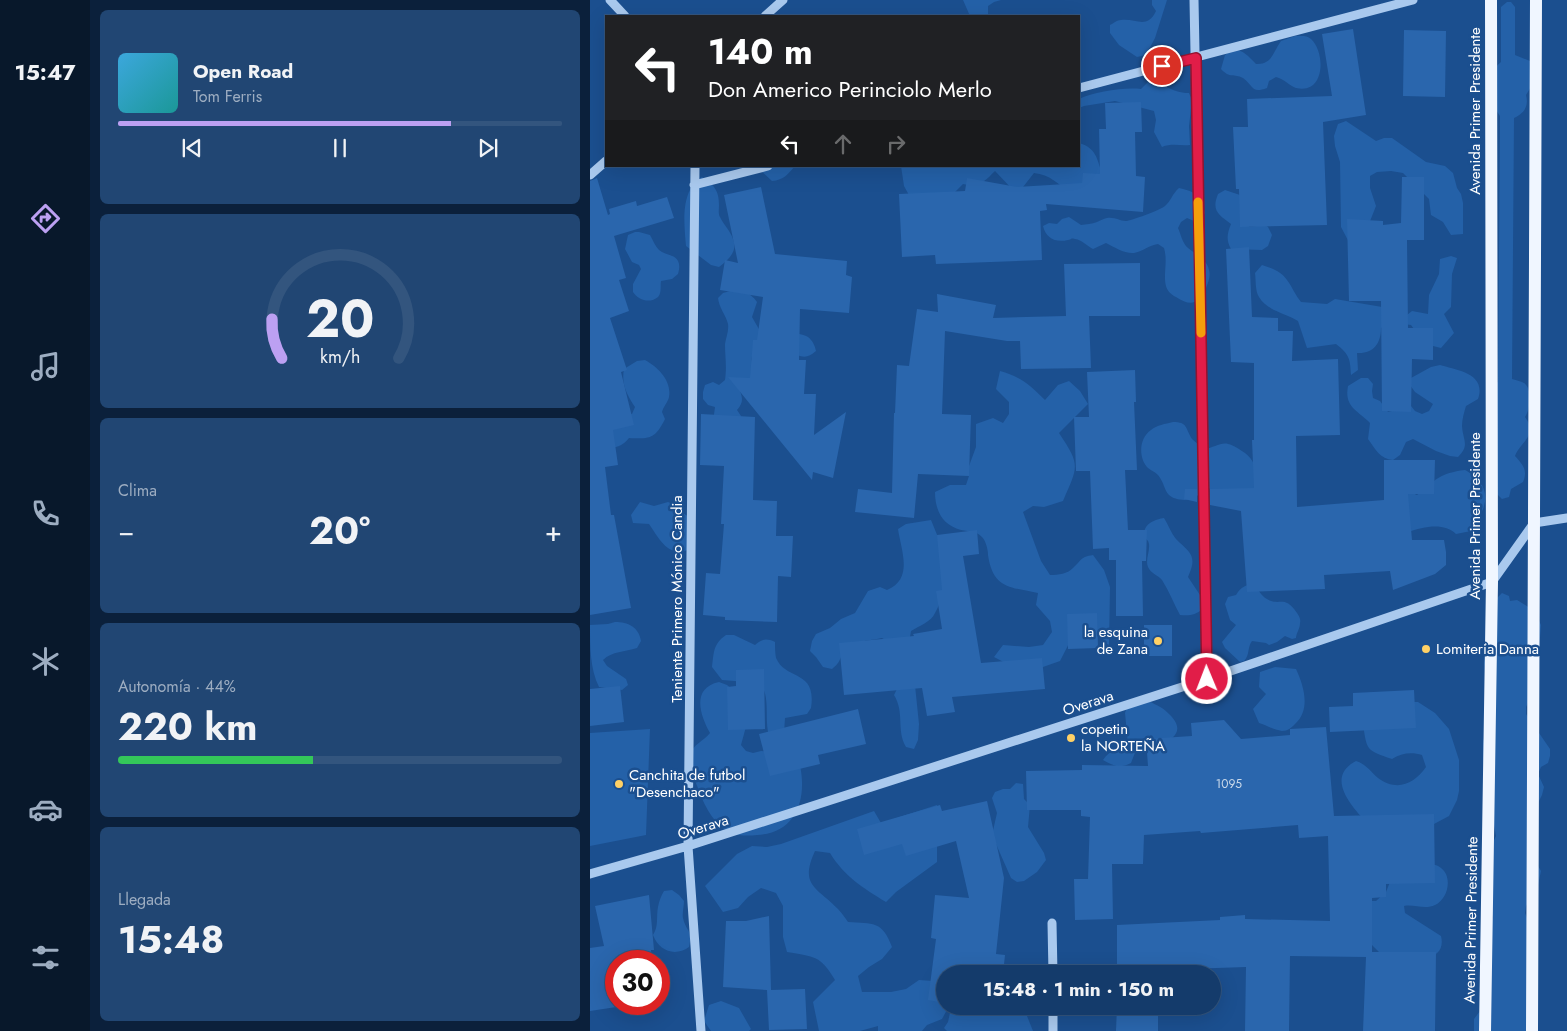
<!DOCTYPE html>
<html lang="es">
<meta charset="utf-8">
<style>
body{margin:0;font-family:Jost,sans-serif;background:#214673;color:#f1f3f6;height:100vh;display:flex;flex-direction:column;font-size:19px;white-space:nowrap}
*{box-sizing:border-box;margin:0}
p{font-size:16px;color:#9dadc1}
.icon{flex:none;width:28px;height:28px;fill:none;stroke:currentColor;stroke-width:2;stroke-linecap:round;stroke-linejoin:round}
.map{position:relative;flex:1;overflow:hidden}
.side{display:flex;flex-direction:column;gap:10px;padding:10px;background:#0b203b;width:500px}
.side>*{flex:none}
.banner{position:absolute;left:15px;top:15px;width:475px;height:152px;border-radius:0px;box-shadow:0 5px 20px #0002,0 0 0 1px #33557e;background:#202124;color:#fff;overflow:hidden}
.speed{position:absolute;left:15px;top:950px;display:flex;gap:10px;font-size:25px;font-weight:700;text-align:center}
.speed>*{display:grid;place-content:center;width:65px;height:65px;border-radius:50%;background:#143b6b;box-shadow:0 5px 20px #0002,0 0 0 1px #33557e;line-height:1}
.speed .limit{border:8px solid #d22;background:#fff;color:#111}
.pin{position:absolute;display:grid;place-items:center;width:42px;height:42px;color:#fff;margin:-21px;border:2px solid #fff;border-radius:50%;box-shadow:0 1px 5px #0007}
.me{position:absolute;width:55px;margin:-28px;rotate:359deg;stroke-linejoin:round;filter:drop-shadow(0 0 4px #0008)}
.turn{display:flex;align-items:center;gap:18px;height:105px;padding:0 20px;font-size:22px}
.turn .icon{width:65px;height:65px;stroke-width:2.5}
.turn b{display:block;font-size:35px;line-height:42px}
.lanes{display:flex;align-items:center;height:48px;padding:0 20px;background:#0003;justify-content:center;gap:25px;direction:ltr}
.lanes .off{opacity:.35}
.big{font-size:38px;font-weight:700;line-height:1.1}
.side .card{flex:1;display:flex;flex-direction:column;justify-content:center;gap:8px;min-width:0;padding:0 18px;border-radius:8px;background:#214673}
.side .dial{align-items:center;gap:0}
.dial svg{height:130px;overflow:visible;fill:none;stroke:#33557e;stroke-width:7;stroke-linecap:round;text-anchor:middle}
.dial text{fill:#f1f3f6;stroke:none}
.song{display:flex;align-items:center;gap:15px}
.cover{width:60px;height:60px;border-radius:8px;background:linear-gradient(135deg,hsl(200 70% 55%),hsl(180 70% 35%))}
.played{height:5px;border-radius:2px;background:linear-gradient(90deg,#bca0f2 75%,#33557e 75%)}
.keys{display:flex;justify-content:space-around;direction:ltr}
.heat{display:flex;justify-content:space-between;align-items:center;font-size:28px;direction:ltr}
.charge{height:8px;border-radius:4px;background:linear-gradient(90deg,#34c759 44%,#33557e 0)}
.trip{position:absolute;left:346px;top:965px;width:285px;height:50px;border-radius:25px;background:#143b6b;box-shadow:0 5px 20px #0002,0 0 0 1px #33557e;font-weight:700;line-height:50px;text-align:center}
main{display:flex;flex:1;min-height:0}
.tabs{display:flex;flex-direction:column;width:90px;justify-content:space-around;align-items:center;background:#08182b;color:#9dadc1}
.tabs .icon{width:35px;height:35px}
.tabs .current{color:#bca0f2}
.tabs b{font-size:22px;color:#f1f3f6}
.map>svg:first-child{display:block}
.green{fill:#2461a8}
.building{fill:#2a66ad}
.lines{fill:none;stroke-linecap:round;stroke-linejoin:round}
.minor{stroke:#a9c9ee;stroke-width:9}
.major{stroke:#f0f6ff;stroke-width:12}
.route-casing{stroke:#92132f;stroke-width:12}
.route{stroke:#e11d48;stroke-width:9}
.slow{stroke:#f59e0b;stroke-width:9}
.poi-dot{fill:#ffd166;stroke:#1b4f8f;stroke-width:2}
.labels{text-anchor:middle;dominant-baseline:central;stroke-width:5;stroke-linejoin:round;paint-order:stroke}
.number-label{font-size:12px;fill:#cad9ea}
.street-label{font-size:15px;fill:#fff;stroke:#1b4f8f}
.poi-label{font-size:15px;fill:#fff;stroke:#1b4f8f;text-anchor:start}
</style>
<main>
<nav class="tabs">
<b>15:47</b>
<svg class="icon current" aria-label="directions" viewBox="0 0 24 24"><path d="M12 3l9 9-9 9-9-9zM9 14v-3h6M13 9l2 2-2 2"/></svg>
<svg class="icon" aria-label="music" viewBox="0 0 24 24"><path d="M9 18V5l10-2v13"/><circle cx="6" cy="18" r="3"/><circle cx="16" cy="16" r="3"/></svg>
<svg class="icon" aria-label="phone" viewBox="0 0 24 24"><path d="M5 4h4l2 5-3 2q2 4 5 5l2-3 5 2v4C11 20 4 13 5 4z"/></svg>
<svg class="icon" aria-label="climate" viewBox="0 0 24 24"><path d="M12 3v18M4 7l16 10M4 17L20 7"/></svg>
<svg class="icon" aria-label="car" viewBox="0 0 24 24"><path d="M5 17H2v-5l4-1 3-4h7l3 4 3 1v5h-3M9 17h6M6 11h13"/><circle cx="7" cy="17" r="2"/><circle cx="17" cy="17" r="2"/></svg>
<svg class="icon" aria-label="filters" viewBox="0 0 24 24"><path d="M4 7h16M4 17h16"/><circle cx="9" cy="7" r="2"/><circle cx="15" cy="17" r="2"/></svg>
</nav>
<section class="side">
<div class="card">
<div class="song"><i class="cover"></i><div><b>Open Road</b><p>Tom Ferris</p></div></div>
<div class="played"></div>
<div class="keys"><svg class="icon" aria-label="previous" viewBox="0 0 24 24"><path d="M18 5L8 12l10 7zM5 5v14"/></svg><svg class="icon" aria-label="pause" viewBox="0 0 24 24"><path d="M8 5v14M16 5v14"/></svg><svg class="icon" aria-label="next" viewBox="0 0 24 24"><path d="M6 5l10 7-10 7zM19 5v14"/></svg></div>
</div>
<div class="card dial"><svg viewBox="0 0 100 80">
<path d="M14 69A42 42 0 1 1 86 69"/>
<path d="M14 69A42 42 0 0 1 8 45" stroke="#bca0f2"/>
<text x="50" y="56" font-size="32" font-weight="700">20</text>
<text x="50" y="72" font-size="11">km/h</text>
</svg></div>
<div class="card"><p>Clima</p>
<div class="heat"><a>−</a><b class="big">20°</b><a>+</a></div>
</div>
<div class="card"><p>Autonomía · 44%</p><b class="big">220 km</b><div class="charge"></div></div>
<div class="card"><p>Llegada</p><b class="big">15:48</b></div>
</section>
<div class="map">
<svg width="977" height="1031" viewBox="0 0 977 1031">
<rect width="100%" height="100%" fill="#1b4f8f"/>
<path class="green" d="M373,0H411L404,2L398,6V16H380Z
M562,0H577L565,38L556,55L547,57L529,45L520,33V25C524,23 527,20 531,20C546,18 557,30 566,11L562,5Z
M917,2H921L925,7V55L940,61L944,82L936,95C939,107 934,113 924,118L922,379C925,380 931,381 934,383C943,389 940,410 935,417C949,435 930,442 925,456C933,465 938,470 933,482L921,489L919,497L912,499L907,494L906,383L908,382L910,116L906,110L899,73L911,62V7Z
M705,36C711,36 717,35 721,39C736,53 735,95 706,88C700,86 694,79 686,77L679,81L677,88C661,94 664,86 653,78C644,73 640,79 631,69L635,55L642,49C654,50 658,56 666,64C682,65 683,52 691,41Z
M558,82C575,82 580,93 599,93L602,100L599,126L600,145C590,146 582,143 572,147L564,132L566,120L564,111L525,101L494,106L489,108V99C504,92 534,87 551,89Z
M756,121L786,141L794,138H802L836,162L855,166L863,173L867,188L871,194L873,203V234L861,235L853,222L841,215L839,199L813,173L801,171L787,172L780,176V188L786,206L769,249L761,246L751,227L750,162L745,146L744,136L748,124Z
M489,143C506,148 507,158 512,174L480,194C468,183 460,175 444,173L433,187L424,191L405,171C394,182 389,188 373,184L365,192L331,217L314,186L311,166H489Z
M142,166H205C198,174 194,180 182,181L170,170H154Z
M112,177C124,185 129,190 129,205C129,209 128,214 130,217C132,222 136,226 139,231C150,248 143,256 129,267L121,265L96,246C94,223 90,190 112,177Z
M589,188C606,192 611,195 615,213L611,219L604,221L597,218L591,222L588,228C591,234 592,243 598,248C606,255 617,259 619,270C621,276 618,283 616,288C609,304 601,307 586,297C582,295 577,291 576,286C573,275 578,261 574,248L568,244C559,245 552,252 544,253C535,254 524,247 516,243L503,249C497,246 492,240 485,239C480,238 483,239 478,240C465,243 456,238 453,226L459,223L467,224L472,219L479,217L491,225C496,224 502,224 507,222C511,220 513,219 517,218C526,217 529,221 536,221C540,221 571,210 575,206C581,201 582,194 589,188Z
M635,190L650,195L659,227L675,225L678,227L682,235L678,246L672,250L641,249C636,240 637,234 641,224C629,215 621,211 628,194Z
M45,232H49L60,235C63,240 65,246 69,250C77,257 94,253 88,274L82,279L71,281C70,285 72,293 68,297C60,304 48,300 43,292V284L51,269L49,265L42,262L35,249L38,235Z
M861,256L867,258L862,274L861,307L854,314L864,333L851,348L843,346L837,347L821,325C809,323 802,322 791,328C791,344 783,354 767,353L768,370L761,375C760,359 760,355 746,344L717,348L708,321C696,313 677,311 669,297C665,291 666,280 665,273L672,265C682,268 692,272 697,280C703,288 705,295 711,302L737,304L745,299L798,308L817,315L822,311L838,314L839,295L849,274L850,259Z
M140,291C153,291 159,291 167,302L162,317L170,331C182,332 209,331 218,337C223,341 225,346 226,351C219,357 215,358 207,355L163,353C160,361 162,365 167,373L150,391C153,399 153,403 147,410L151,416L152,424L123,422L125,407L118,405L113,399V392L115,385L123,382L129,385L135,380C137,366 135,357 135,344C136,337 139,331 138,324C136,315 129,308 128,298L133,293Z
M55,360C68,367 82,381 79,397C78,402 73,407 72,412L75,419C65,439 60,439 39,438C33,445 29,447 20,448L14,416L42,414L45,407C37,395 31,384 34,369L47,361Z
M850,365C866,370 897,373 888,399L876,406C874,413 872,419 872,426C873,441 880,445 868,457L860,456L846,451L823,439L816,442L810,455L803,460C790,459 786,450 778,439L780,423C767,410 754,407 758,386L771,378H778L783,384L782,391L783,398L790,401L798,412L821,406L825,411L832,414L839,411L843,404L825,392L820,385L821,378L841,367Z
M410,371C431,377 440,385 455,400L468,385L479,381L490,391L498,404L469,433C491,466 488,466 473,501L454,507L443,506L433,512L451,561L460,575C469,575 477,574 483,568C492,560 490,557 503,555L514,570L520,587L519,646L502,626L491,620L470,661L453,667L427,669L404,657L413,645L439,647L453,645L462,632L460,621L446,605L448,593C420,587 403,589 398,555C398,550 396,541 392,537C385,530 380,532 371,530C352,525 345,510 345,492L360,485H376L379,476V466L386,447V424L403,418L413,423L419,414V402L406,389Z
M583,422C598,422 595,428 602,439C606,443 611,446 615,449C623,448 631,442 638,444C644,445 650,450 655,453C670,465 667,479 662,496L629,501L619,488H612C612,489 609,495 608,495C603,502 585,501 579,495C574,490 574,482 568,475C565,472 562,471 558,468C548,458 549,438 561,430C567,425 575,424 583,422Z
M875,470C889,477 899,490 894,506C892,514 885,523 881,531L866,534C854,522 833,527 818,532L807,486L827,495C845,480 850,473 875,470Z
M50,502L64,506L78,502L85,505L89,511L103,519L100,549C78,559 69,538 59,524L43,523L41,515Z
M574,518C578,524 581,533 586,539C600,553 608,555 598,577L610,595L613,602V609C605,615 600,616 590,615C584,604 579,591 572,580C568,575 561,574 558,567C555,560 560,552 559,544C558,539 557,541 555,537C551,525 565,519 574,518Z
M341,520L352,547L357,597C346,605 351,603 345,613C341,622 329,626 321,631L320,637L329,724L328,740L324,749L316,747C306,730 315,713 304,695L310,683V649L292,638C279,641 263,640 254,652C248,660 252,661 242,669L233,667L226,657L220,651L222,641L226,634L240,628L251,619L265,613L278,591L290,587L297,590C324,579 311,550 308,529L316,524Z
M664,584C668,589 671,596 677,599C690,607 694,594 707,613C709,616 711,619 710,623C710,629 706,633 706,638L702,639L695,636L687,642L679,645L676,643L662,641C657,648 660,655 654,661L650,662L635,648L632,642L646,625L640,620L635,604L638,597L646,595C651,587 655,585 664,584Z
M912,593L919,596L920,601L927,600L940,608L945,612L951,625L946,687L936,707V714L960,749V756L958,763L951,767L948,774L954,787L952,795L942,815L944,859L951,871L948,885L936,906L935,913L946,939L941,1031H884V1019L893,1007L892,946L903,917L892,889L899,850L906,836L900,805L893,758V743L896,727L906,710V696L896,679L894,663L906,599Z
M25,622C38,622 49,627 51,641L47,648C35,652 22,651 13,660L17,666L36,679L38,685L32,690L9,687C0,669 0,646 0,625L18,624Z
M136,635H144L165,645C172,639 176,638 185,642C185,647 185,653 186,658C196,681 227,669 221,708L217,714L195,718L194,733L179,736C174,718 181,698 170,683L132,680L122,667C124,652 123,644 136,635Z
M685,667L706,669C714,686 721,710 705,724C701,728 698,731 692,731C684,730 676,725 669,723L663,709L676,694L669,687L670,672Z
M129,682L137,685L143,690L157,723L151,745L156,751L163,753L171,751L180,752L209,761C218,796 208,833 167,835C159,836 149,836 141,833C123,824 114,805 108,788C104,778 98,766 100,755C103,744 114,741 120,733C110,715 101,688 129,682Z
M559,701C566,705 574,708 579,714C605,739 563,747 546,750L541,763C529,769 524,766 513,760C520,749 528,751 538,744L535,713L537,706Z
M803,702H828L845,713L859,729L869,760V791L867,800L859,816L844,824L777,823C761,806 735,777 766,761C776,764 781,772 788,778C807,792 824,784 836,767L832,755C822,752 811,753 802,759C776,750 777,751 773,724Z
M60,729L56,835L0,846V733Z
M426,783L433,784L434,799L440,805L438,827L454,853L456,860L447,872L434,881L427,882L421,878L402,835L407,813L402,798L405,792L413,789H420Z
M347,805V862L306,892L296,902C273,888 254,876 240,853L225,851C209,886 227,887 248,909C252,913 255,918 258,922C283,924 292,920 302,947L292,959L279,967L268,976L272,992H301L316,989L329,980L343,981L355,999V1006H359L352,1019L337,1025L332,1031H288V1026L270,1031H229L223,1002L245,980C230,955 225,957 197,952L193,937V906L186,893L171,888L158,897L148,908L133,912L115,886L147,854L162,846L177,847L191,844L284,811L291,823Z
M836,863C841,864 848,865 851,868C863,877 858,899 845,905C835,910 824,904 814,906L815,913L851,936C857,961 827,960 809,964L789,952L782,945L779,901H786L796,892L802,877Z
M82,890L89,895L94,901C94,906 92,914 93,918C96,932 103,929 99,947C85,957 69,951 63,935C69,926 66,917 68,907C69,901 71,896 74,891Z
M131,1001L149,1008L161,1029L159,1031H121L114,1021L119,1005Z
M365,1006C376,1006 386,1010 397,1010C413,1010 420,1002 435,1011L443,1031H357L354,1028L358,1022L361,1008Z"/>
<path class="building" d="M763,29L776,115L733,122L737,225L650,227L649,189H646L643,127H658L657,99L742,96L732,34Z
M814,30L856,31L855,97L813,96Z
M551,102L552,132H545L546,176L555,177L553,212L456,204L457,210L450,211L452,260L346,264L345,255L312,257L309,194L375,191L377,178L427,187L492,183L493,173L510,174L509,129H516L515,103Z
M812,177H834V240H817L818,328H843V360L822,359L821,412L792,411L791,301H759L757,219L793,221V225L811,223Z
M7,178L18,215L20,214L19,209L46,201L47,206L77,197L84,218L24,236L36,278L29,280L39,311L20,318L37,370L31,372L44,425L23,430L28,465L15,467L21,515H24L41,608L0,615V181Z
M171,187L185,254L257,261L256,275L262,277L259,313L210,309L209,360H216L214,394H226L224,435L256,412L243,478L223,472L222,480L138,377L160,378L163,340H167L173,297L130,290L135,260L148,263L134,195Z
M659,247L662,317L688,318V331H703L702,361L748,359L750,435L706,436L707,507L794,500V460H845L844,494H818L822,540H854L856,552V565L845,574L803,590L800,571L734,575L735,589L657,592L651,511L620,505V489L664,488L662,440H664V363L641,362L636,249Z
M550,263V316H499L501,368L431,369L430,341H417L355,331L352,414L381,415L379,476L328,474L324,518L265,512L268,489L302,493L304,413H305L307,365L319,366L327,309L348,312L347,294L406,305L403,318L476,316L474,264Z
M545,370L546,402H544L547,470H535L538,530H557L556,561H552L553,616H526V560H519V548L503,549L500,471H486L484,417H499L497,372Z
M111,414L165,417L163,500L187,501L186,536H203L201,577L188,576L187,622L135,620V617L113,615L116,573L130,574L134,524H131L134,466L110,465Z
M595,489H607V502L594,499Z
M387,530L389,554L373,556L391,663L452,658L455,689L362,697L365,712L337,716L332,688L254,695L249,643L324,636L323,634L352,629L346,591L352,590L347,535Z
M507,613L508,648L478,649L477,614Z
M554,625H582V656H554Z
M174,669L175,729L138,730L137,687L146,686V670Z
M30,686L34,722L0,726V689Z
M824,690L826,728L740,732L739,707L763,706V693Z
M268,709L276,744L228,755L230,764L180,776L169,734Z
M634,720L651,739L700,735V729L736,727L744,816L844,814L845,883L796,884V897L782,898V952H846L845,1031H773L776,957L700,956L699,1031H655L656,967L597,969L598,970L569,972V974H527V925L630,920V917L655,915V919L740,921L738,836L709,838L708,825L611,833L610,831L554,835L553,864H522L523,919L485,920L484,879H498L500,817L491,816V810H437L436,771L492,770V765L558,766L556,739L602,736L601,723Z
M397,801L414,878L406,954L415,955L413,974H355V1003L338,1000L346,939L341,938L345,895L379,898L366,841L316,856L312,844L274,855L267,829L350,805L352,811Z
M59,895L64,950H61L62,961H26V1004H33V1006L0,1011V948L14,946L5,906Z
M179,916L181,990L215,989L217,1029L179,1030L177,990L133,987L136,921H156Z
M527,1006H568V1031H526Z"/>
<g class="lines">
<path class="minor" d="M20,0L35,16
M604,0L617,679
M175,16L193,0
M489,88L823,0
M105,166L98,846L111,1031
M0,175L16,161
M104,185L178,166
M0,874L98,846L617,679L902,582L944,523L977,518
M462,923L463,974
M463,1006V1031"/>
<path class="major" d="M895,1031L902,582L901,0
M942,1031L946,0"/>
</g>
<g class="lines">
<g class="route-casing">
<path id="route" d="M572,66L606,58L617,679"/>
</g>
<use href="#route" class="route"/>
<path class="slow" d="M608,202L611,333"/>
</g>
<g class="poi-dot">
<circle cx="568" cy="641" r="5"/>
<circle cx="836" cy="649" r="5"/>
<circle cx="481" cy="738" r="5"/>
<circle cx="29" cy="784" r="5"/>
</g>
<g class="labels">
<g class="number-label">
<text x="639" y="784">1095</text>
</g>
<g class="street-label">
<text transform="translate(885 111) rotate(-90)">Avenida Primer Presidente</text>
<text transform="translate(885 516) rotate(-90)">Avenida Primer Presidente</text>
<text transform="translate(87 599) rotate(-90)">Teniente Primero Mónico Candia</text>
<text transform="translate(498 703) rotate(-18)">Overava</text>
<text transform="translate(113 827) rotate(-17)">Overava</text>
<text transform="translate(881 920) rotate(-89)">Avenida Primer Presidente</text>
</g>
<g class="poi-label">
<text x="558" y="632" text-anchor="end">la esquina<tspan x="558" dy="17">de Zana</tspan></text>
<text x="846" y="649">Lomiteria Danna</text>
<text x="491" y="729">copetin<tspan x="491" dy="17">la NORTEÑA</tspan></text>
<text x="39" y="775">Canchita de futbol<tspan x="39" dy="17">"Desenchaco"</tspan></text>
</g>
</g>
</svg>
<div class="speed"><div class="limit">30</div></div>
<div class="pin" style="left:572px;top:66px;background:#d93025"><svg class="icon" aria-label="arrive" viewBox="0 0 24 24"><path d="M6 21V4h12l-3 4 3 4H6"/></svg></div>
<svg class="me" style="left:617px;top:679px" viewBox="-20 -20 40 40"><circle r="17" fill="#e11d48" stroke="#fff" stroke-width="3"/><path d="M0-11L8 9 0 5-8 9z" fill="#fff"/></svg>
<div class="trip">15:48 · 1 min · 150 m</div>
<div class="banner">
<div class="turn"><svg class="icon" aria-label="left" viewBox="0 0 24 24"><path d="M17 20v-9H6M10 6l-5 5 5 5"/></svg><div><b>140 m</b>Don Americo Perinciolo Merlo</div></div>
<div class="lanes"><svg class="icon" aria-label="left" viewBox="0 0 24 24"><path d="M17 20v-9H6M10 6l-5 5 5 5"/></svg><svg class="icon off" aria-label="ahead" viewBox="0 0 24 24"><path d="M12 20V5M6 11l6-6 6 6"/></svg><svg class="icon off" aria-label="right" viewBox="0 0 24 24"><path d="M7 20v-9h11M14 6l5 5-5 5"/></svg></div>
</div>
</div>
</main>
